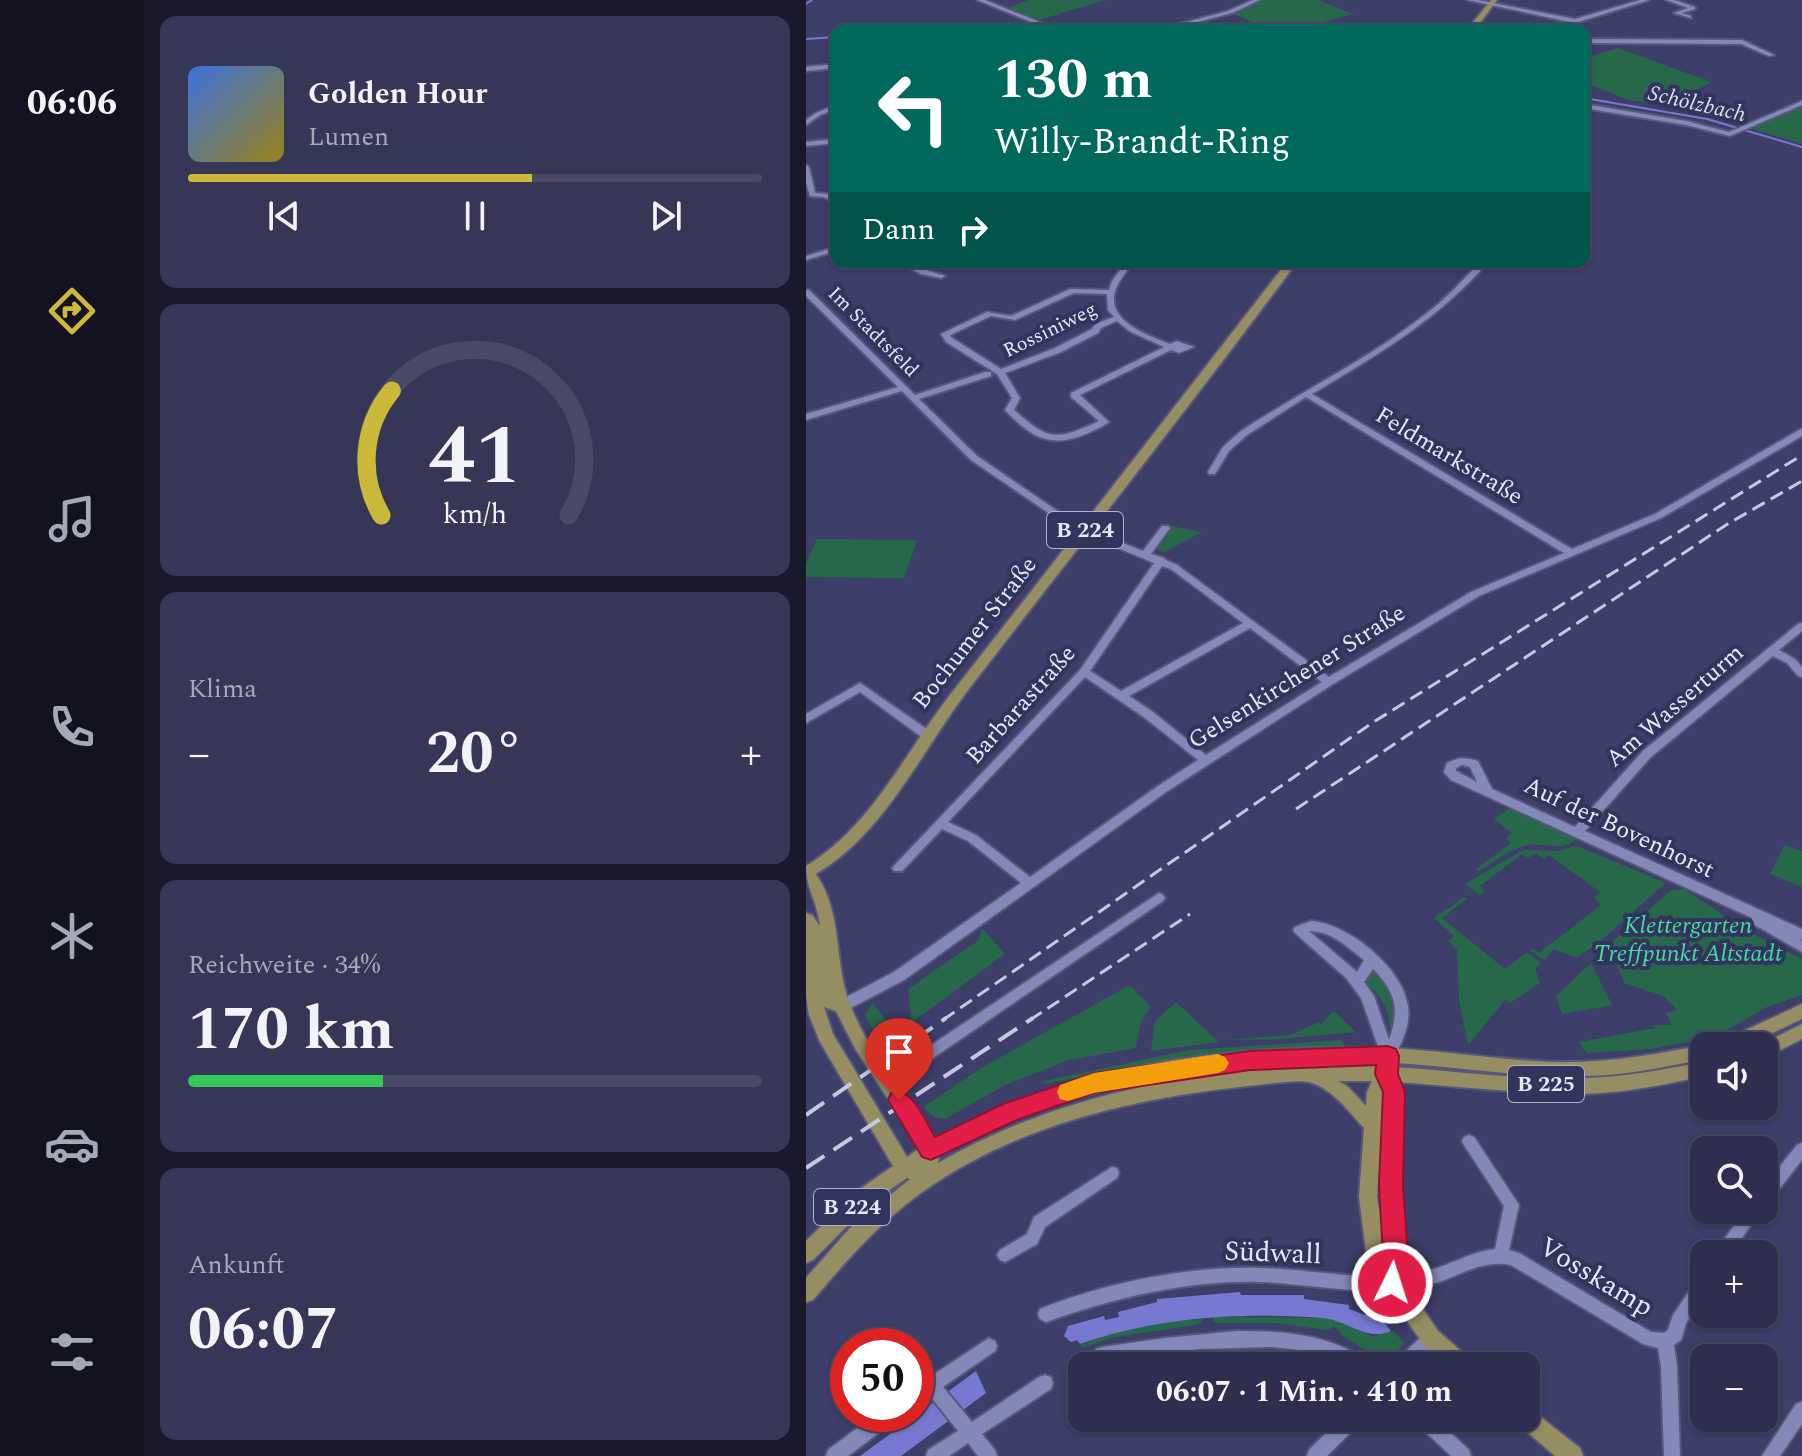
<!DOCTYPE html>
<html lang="de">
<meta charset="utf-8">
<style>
body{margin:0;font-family:Spectral,serif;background:#363656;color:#f1f3f6;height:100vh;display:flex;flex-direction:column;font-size:30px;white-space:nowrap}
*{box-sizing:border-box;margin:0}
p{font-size:26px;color:#a7a8b7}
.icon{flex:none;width:44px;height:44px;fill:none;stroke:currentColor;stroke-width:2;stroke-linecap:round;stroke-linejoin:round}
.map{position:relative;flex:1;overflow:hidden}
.drawer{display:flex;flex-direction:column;gap:16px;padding:16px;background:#19192b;width:662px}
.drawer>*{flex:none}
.top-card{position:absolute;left:24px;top:24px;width:760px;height:244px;border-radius:16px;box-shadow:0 2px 6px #0004,0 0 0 2px #494a66;background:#00695c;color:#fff;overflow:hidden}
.controls{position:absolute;left:884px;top:1032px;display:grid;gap:16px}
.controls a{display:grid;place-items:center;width:88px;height:88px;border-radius:16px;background:#2e2e4f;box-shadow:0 2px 6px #0004,0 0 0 2px #494a66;font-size:40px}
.speed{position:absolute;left:24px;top:1328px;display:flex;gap:16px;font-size:40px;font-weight:700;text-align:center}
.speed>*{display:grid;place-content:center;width:104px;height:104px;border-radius:50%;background:#2e2e4f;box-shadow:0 2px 6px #0004,0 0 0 2px #494a66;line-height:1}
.speed .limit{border:12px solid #d22;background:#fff;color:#111}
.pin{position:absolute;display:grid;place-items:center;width:68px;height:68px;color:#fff;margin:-82px -34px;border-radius:50% 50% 50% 0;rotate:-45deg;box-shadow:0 0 8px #0007}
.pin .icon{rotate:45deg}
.me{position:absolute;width:88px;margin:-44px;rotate:4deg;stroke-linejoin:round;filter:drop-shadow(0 0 6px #0008)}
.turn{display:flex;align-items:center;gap:28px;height:168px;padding:0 32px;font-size:36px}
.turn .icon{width:104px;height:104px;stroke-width:2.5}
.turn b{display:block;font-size:56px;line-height:68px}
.then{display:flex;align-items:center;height:76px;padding:0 32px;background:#0003;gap:16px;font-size:30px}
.big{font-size:60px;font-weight:700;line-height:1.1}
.drawer .widget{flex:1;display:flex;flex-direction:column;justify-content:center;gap:12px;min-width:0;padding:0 28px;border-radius:16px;background:#363656}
.drawer .dial{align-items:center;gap:0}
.dial svg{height:208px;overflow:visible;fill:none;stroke:#494a66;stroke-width:7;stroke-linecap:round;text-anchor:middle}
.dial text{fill:#f1f3f6;stroke:none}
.song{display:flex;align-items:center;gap:24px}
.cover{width:96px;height:96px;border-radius:12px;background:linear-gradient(135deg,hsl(220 70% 55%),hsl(50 70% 35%))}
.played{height:8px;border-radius:4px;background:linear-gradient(90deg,#ccb939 60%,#494a66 60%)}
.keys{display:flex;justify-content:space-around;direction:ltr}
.heat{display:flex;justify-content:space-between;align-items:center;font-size:44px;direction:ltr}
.charge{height:12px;border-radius:6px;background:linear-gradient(90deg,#34c759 34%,#494a66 0)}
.trip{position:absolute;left:262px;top:1352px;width:472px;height:80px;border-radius:16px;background:#2e2e4f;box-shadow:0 2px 6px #0004,0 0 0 2px #494a66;font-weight:700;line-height:80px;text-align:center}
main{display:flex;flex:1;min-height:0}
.tabs{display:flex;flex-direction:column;width:144px;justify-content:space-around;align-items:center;background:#121220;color:#a7a8b7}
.tabs .icon{width:56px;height:56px}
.tabs .current{color:#ccb939}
.tabs b{font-size:36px;color:#f1f3f6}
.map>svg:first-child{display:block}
.green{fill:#27684b}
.water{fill:#7779d1}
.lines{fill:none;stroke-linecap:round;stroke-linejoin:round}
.stream{stroke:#7779d1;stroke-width:2}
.minor-casing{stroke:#56577a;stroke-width:4}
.major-casing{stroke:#56577a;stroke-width:4}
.minor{fill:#8488b8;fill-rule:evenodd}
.major{fill:#958e63;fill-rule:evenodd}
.rail-far1{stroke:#c6c8e1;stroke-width:3;stroke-dasharray:14 7;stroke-linecap:butt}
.rail{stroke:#c6c8e1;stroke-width:4;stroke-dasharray:22 11;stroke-linecap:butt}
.route{fill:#e11d48;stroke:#92132f;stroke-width:2}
.slow{fill:#f59e0b}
.labels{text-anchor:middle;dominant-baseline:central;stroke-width:8;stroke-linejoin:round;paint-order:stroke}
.far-street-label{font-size:20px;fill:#e5e8fd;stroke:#33345d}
.far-water-label{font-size:22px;font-style:italic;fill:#dcdff7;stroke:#33345d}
.shield{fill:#33345d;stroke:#b0b2cd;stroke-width:2}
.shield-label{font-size:22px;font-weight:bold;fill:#e5e8fd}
.street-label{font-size:24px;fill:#e5e8fd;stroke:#33345d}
.park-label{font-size:24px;font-style:italic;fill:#3fde9c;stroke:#33345d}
.near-street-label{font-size:28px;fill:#e5e8fd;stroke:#33345d}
</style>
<main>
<nav class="tabs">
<b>06:06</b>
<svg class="icon current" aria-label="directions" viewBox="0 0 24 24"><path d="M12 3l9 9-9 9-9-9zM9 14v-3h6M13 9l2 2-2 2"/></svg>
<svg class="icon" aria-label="music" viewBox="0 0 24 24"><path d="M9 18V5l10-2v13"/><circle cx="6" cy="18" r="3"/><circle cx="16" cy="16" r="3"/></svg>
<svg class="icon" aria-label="phone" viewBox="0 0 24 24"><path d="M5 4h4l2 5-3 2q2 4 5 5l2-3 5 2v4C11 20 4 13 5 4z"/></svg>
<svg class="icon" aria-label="climate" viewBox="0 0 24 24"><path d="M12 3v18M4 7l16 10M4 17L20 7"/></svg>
<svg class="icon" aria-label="car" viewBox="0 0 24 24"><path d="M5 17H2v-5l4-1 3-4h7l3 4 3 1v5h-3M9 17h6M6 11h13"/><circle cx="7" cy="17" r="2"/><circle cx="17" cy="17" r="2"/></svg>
<svg class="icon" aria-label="filters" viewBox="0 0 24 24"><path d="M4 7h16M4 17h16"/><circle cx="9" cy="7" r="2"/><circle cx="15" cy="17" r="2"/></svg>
</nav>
<section class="drawer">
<div class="widget">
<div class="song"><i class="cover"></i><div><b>Golden Hour</b><p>Lumen</p></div></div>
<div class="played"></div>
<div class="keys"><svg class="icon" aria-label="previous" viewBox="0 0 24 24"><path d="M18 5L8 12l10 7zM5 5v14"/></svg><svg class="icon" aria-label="pause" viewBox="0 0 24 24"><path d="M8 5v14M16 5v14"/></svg><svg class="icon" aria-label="next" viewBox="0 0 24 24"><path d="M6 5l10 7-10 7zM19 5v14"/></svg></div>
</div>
<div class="widget dial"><svg viewBox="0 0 100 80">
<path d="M14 69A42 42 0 1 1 86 69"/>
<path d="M14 69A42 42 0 0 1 18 21" stroke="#ccb939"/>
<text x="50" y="56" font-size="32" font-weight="700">41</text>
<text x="50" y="72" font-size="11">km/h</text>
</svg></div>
<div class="widget"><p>Klima</p>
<div class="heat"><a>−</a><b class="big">20°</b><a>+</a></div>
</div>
<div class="widget"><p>Reichweite · 34%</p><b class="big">170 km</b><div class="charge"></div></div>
<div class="widget"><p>Ankunft</p><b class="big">06:07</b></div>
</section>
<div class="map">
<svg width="996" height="1456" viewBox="0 0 996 1456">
<rect width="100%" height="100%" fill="#3d3e69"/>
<path class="green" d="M222,0H299L230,21L199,9Z
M454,0H512L547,14L488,30H462L427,13L357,30L426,13Z
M812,48L905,82L868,102L866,106L823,100L778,82V58Z
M996,105V144L944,128L947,127Z
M365,526L396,532L357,553L349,548Z
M11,539L111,540L98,578L0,577V564Z
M703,809H710L772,837C755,855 738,840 718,846C702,850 687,863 673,871L670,869L705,843L700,838L706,833L688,819Z
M979,845L996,851V887L964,874Z
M771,846L860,883L791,944L770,958L748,949L738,960L724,950L727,948L733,953L796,904L788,898L794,892L743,855L737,859L730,853L722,858L716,854L674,886L679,891L673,895L659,884L717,850L752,851Z
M878,889L943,932L996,959V995L961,1007L914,1034L897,1039L845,1049L781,1053L773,1042L849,1028L848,1025H866L860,1013L872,1010L857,996L818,983L803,944L865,890Z
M658,897L661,899L636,918L699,969L721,952L735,963L729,969L734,983L704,1003L700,999L662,1045L653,1000L651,950L642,941L648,936L628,918Z
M176,928L199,954L75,1045L59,1016L66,1003L87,1028L105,1019L102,989L173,940Z
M785,963L806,1005L756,1014L750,996Z
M569,968L584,986L589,1029L584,1028C583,1008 574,993 558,982Z
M324,985L345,1007L335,1021L330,1048L263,1060L199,1085L139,1119L128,1117L117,1107L175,1068Z
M369,1003L372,1004L413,1042L345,1051L349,1021Z
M526,1012H529L550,1032L474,1039L420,1040L485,1035L513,1022L515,1025Z
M536,1040L539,1046L535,1048L317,1069L237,1084L238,1081L383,1050Z
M407,1317L515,1318L528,1320L566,1336L588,1331L598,1343L581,1363L538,1337L528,1326L522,1330L467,1323H415L407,1322Z
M396,1319V1323L389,1325L305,1338L276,1348L274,1344L335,1325Z"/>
<path class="water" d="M434,1292L435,1295H498V1299L543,1305V1309L559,1315L567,1309L585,1331C561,1342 541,1320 516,1318C434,1312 351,1317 274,1344L271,1340L265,1342L258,1336L262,1326L298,1316L299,1320L313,1317L312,1312L351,1302V1299Z
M170,1371L180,1393L95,1456H54Z"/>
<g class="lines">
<path class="stream" d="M0,4L6,0
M0,39L30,37
M778,98L901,119L996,147"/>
<g class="minor-casing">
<path id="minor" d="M171,0H179L253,30H245Z
M447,0H454L426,13L361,30H351L422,11Z
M661,0H672L769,19L834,0H843L769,23Z
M860,0H868L889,7V9L876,13L885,16V18L868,13L882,8Z
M778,39L936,40L968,55L963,56L935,44L778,43Z
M30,64V68L0,71V67Z
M996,101V105L924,136L880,125L778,108V104L880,121L923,132Z
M30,105V109L14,115L0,125V120L10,113Z
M30,139V143L0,146V142Z
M0,165L3,167L9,193L22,194L30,199V204L18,197L4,196L0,183Z
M30,247V251L0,260V256Z
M93,262H103L120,270L139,276L135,278L115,274Z
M320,262H328C320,272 310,283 308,296C305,324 345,336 364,344L371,341L388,347L373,353L365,350L274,395L303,422C296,427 288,430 280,434C243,449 225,437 199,410L206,398L191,374L140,342L135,334L181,312L205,316L264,289L303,290L306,281ZM268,293L301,294L302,310L308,317L289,324L286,329L249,348L195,369L146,338L144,335L185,316L209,320ZM311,321L323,331L358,347L265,393V397L293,421C250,441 243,441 208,410L214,398L199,373L255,352L292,333L295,328Z
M674,262H682C633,319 570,356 506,394L766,549L849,514L993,430L996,429V436L855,518L673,596L527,684L360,792L98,980L41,1010L36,1011L31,1010L29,1006L31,1002L88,972L215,883L162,841L136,829L96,871H88L86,868L274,670L348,563L266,529L165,460L96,391L0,420V414L92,387L0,296V290H3L109,395L179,372H185V376L113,399L171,456L272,525L337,551L356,526H362L364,528L345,554L358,558L360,560L371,565L523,677L665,592L758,553L500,397L441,435L423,451L409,474H403L402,472L417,447L435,431C496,391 563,359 621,313C641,298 657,280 674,262ZM356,566L365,569L437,623L315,691L284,671ZM444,628L516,682L400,755L347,712L323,696ZM279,677L339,718L392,760L352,786L224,877L170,835L142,822Z
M996,623V631L973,650L989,659L996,667V677L992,676L981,663L967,656L845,757L779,831L996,929V940L992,939L996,941V952L947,924L945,921L946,918L645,780L638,772L641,763C654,757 658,757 672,761L686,789L769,827L837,751L992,624ZM656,765L664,767L671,782L650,771V768Z
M54,683L125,732L127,735L125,738H117L54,692L0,723V714Z
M353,893L357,895L359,898L357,901L86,1086L81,1088L76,1086L74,1082L76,1078Z
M505,921C542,923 598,969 602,1007C605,1026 595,1043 587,1060L582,1062L577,1060L555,998L540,978L489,933L487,930L489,927ZM503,931C526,931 541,947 558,960L551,972ZM567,969C590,992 594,1009 583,1040L568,996L558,982Z
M663,1135L668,1137L713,1205L703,1250L713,1253L845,1332L858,1333L862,1330L867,1315L893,1277L898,1275V1295L880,1323L875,1340L868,1345L871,1366L874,1456H858L855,1366L852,1348L837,1344L705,1265C680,1260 659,1272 636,1281C622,1286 608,1288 594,1289C547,1294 501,1284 454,1282C382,1280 308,1298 240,1322L234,1319L232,1314L234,1309C301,1282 384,1266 455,1268C498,1269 540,1278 583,1276C599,1275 615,1273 631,1268C650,1262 668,1251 689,1249L698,1206L658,1145L656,1141L658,1137Z
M996,1143V1160L963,1202L958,1204V1186L991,1145Z
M306,1167L311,1168L313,1173L311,1178L239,1227L231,1244L199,1262L194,1260L191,1255L194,1250L221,1234L228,1217Z
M939,1210H955L925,1254H908Z
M625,1330L631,1333L633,1338L631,1343L608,1366H589L591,1360L619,1333Z
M431,1331C473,1331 513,1333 551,1354C558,1358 562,1359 565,1366H541L528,1358L501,1351L467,1347L394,1349L296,1363L290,1361L288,1355L290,1349L296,1347L359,1338Z
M183,1338L189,1341L191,1346L189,1351L137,1387L166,1422L233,1377L239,1375L245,1377L247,1383L245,1389L176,1434L189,1450L191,1456H172L162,1443L143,1456H120L122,1450L152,1431L124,1396L110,1404V1386Z
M996,1402V1424L974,1456H956L990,1404Z
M70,1414H92L90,1420L42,1456H20L22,1450Z
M535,1418H555L553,1424L521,1456H501L503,1450Z
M609,1418H629L663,1450L665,1456H645L611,1424Z"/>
</g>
<g class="major-casing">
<path id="major" d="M685,0H691L669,30H661Z
M481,262H491C383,408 270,550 159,694C113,756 78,833 10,874C38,916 27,960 44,1004C61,1050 101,1099 129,1140C147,1131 164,1121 183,1113C303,1059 449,1044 579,1048C638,1050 696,1061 754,1062C803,1063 850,1054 898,1045L902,1046H898V1059C858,1067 818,1076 777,1076C713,1078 650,1066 587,1063L589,1067C653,1071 717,1081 781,1078C821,1077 859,1069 898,1062V1076C858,1085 817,1093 776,1094C714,1094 653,1086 591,1082L596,1114L594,1170L596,1279L632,1331L664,1359L667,1366H642L618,1345L579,1290L561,1259L553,1197L558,1128C543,1112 526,1088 503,1082C489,1079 457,1085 442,1086C329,1098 209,1125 115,1193C72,1224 41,1260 7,1300L0,1302V1278L44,1228L104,1179L101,1178L63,1204L7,1260L0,1263V1241L50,1192L87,1166L14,1042L3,1015L0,996V913L6,915L14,926C12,903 0,889 0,866C65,827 99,753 144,695C257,551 369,406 481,262ZM18,1007L30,1011L50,1050L114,1148L101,1157L27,1034ZM500,1062H576L573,1066C422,1063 264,1087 132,1163L133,1156C155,1145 177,1132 199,1122C296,1083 396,1070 500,1062ZM532,1081H566L561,1092L560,1106L541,1086ZM578,1104L576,1184L578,1239L571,1197Z
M996,1004V1019L939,1046H913L916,1041Z
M996,1024V1039L958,1058V1046H952Z
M720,1408L727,1411L774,1448L777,1456H749L713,1425L710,1418H720Z"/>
</g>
<use href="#minor" class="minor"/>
<use href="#major" class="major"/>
<path class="rail-far1" d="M490,809L920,525L996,481
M137,1020L566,723L996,455
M224,1020L384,914"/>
<path class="rail" d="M0,1115L140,1018
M0,1168L227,1018"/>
</g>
<path class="route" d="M582,1046L590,1049L593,1056L592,1074L599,1092L597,1185L602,1257L595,1292L586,1295L577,1292L573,1283L577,1257L573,1185L577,1092L569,1074L570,1065L444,1070L288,1093L213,1119L125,1160L116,1157L82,1100L85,1093C106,1085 119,1121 129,1137L197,1104L288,1073L444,1051Z"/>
<path class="slow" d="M412,1054L419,1057L423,1063L419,1070L412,1073L288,1093L262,1101L254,1099L251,1092L254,1085L288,1073Z"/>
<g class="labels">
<g class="far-street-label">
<text transform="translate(244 330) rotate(-26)">Rossiniweg</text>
<text transform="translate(67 332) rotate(45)">Im Stadtsfeld</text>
</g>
<g class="far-water-label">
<text transform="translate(891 104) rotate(13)">Schölzbach</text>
</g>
<g class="shield">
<rect x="241" y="512" width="76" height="36" rx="6"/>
<rect x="702" y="1066" width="76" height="36" rx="6"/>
<rect x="8" y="1189" width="76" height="36" rx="6"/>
</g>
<g class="shield-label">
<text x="279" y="530">B 224</text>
<text x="740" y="1084">B 225</text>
<text x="46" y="1207">B 224</text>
</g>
<g class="street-label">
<text transform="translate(643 456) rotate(31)">Feldmarkstraße</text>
<text transform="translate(169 633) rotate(-52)">Bochumer Straße</text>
<text transform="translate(491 677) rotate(-32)">Gelsenkirchener Straße</text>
<text transform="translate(215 705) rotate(-48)">Barbarastraße</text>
<text transform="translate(869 706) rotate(-41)">Am Wasserturm</text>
<text transform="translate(813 828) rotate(25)">Auf der Bovenhorst</text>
</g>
<g class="park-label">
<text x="882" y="926">Klettergarten<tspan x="882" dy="28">Treffpunkt Altstadt</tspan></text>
</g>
<g class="near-street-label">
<text transform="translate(467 1253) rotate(2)">Südwall</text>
<text transform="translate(790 1277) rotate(31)">Vosskamp</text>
</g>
</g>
</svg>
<div class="controls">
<a><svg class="icon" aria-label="sound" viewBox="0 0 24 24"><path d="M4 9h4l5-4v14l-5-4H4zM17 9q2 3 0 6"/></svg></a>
<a><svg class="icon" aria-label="search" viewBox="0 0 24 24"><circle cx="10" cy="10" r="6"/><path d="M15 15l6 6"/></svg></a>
<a>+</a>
<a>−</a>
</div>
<div class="speed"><div class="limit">50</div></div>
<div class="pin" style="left:93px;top:1100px;background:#d93025"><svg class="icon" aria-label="arrive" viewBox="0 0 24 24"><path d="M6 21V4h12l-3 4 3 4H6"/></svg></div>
<svg class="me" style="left:586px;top:1283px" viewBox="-20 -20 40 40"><circle r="17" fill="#e11d48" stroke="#fff" stroke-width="3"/><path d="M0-11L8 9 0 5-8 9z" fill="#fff"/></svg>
<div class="trip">06:07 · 1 Min. · 410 m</div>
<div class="top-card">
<div class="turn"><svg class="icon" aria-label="left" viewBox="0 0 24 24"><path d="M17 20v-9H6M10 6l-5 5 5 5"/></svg><div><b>130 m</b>Willy-Brandt-Ring</div></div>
<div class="then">Dann<svg class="icon" aria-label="right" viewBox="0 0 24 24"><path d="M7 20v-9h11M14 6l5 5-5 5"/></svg></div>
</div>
</div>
</main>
